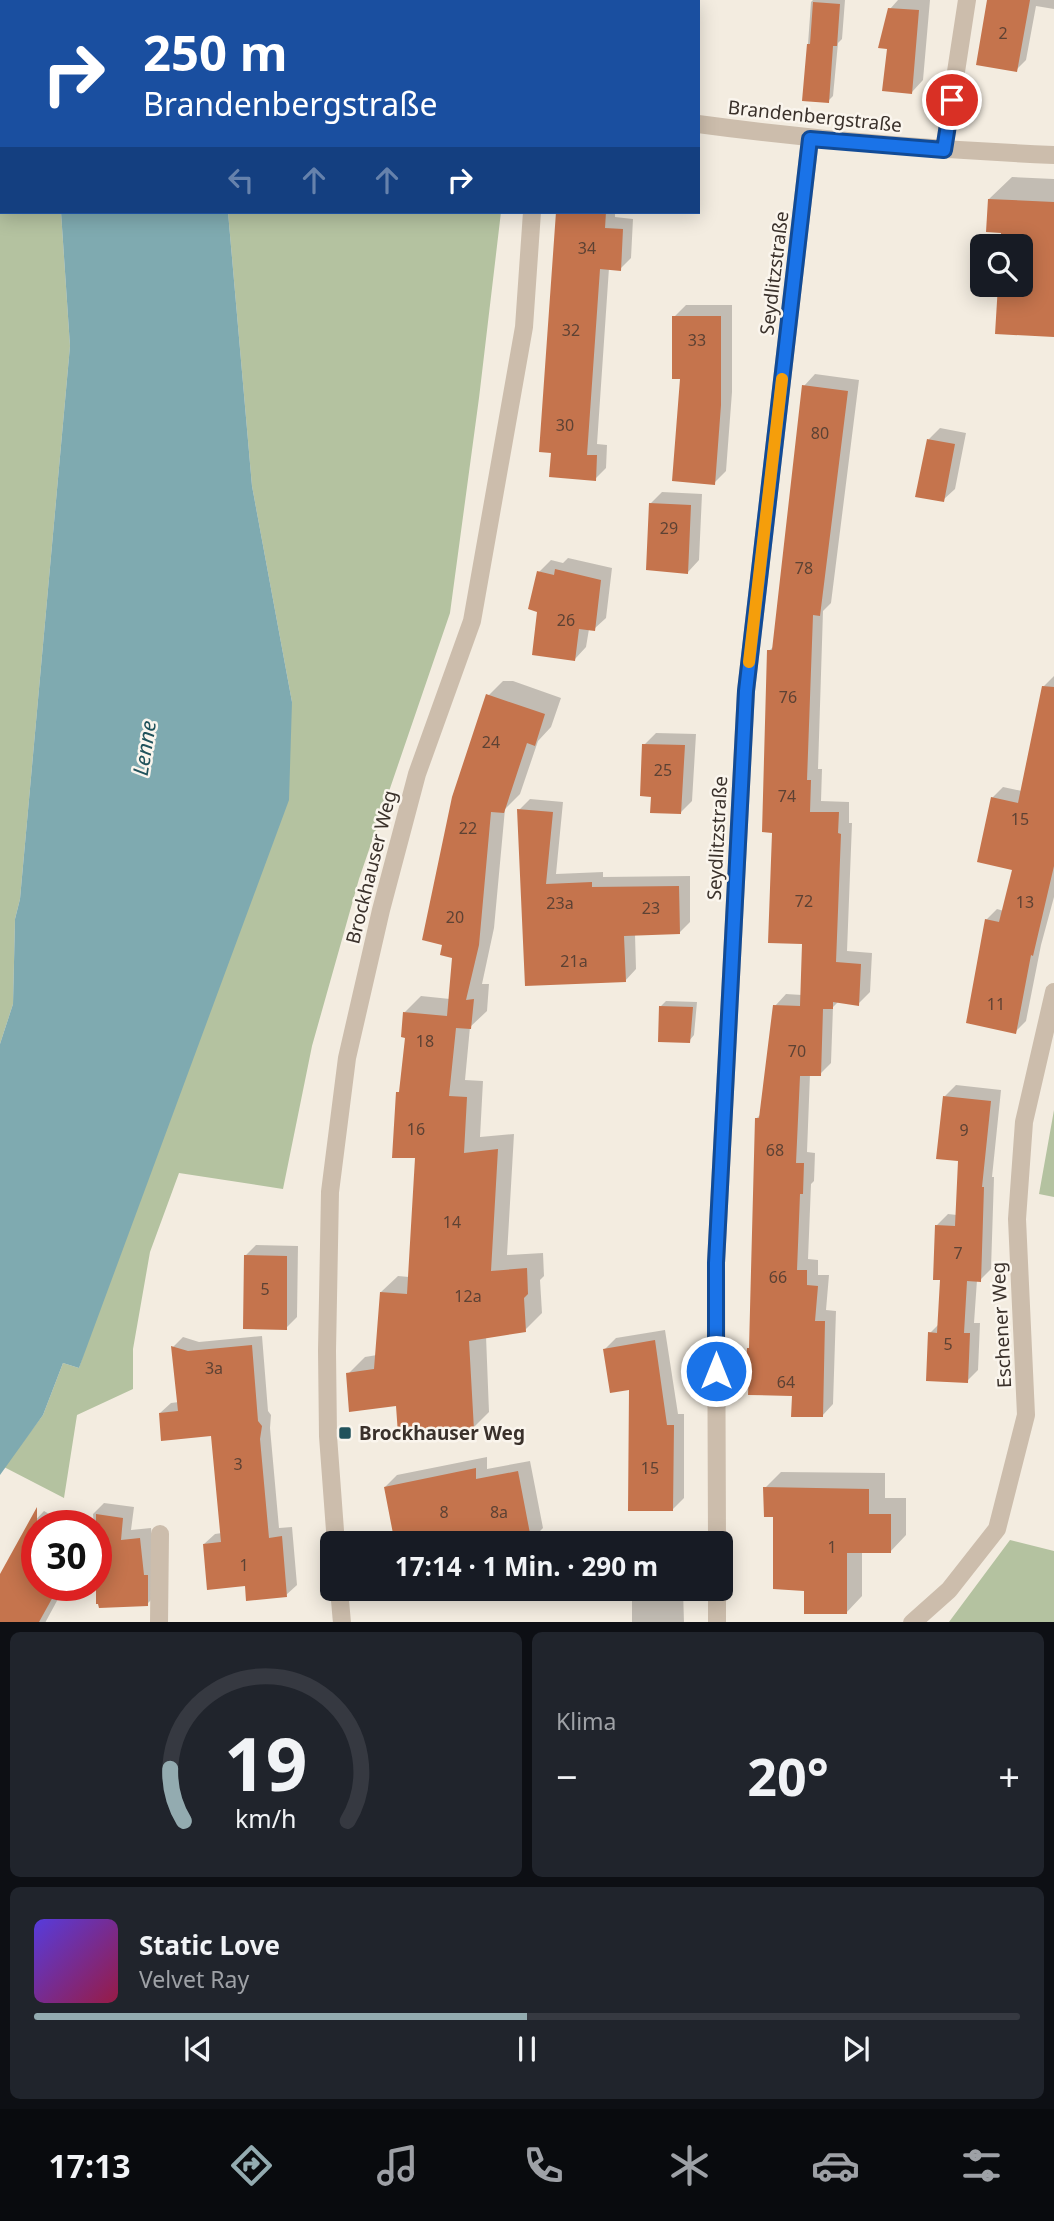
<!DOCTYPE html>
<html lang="de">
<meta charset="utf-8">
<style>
body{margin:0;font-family:"Noto Sans",sans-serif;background:#20242c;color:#f1f3f6;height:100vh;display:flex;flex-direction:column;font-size:26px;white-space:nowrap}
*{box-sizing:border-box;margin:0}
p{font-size:23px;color:#9ea1a6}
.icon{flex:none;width:38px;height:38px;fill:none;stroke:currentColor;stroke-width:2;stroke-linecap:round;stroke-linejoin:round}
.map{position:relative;height:1622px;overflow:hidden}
.side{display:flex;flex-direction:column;gap:10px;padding:10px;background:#0d0f14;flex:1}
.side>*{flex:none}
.banner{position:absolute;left:0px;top:0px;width:700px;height:214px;box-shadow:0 4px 18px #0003;background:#1a4fa0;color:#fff;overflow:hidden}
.tools{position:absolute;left:970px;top:234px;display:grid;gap:14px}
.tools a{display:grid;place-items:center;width:63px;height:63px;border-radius:10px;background:#171b24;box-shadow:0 4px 18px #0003;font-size:35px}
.speed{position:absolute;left:21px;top:1510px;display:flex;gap:14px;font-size:35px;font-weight:700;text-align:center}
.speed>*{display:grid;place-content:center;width:91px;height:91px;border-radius:50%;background:#171b24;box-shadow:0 4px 18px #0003;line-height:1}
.speed .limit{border:10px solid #d22;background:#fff;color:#111}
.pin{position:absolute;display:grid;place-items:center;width:60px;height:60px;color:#fff;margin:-30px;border:4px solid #fff;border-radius:50%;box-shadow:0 2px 7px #0007}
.me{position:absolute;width:77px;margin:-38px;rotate:0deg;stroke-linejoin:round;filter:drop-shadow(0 0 5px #0008)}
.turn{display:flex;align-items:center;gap:24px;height:147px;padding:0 28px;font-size:32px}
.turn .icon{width:91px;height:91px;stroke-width:2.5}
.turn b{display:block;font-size:49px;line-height:60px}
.lanes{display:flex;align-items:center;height:66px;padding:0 28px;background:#0003;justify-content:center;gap:35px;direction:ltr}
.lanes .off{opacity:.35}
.big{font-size:52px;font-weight:700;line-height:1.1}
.side .tile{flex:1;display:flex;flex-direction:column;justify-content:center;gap:10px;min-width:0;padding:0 24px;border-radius:10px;background:#20242c}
.side .dial{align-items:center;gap:0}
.dial svg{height:182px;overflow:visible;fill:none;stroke:#363941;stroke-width:7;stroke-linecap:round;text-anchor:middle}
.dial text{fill:#f1f3f6;stroke:none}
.song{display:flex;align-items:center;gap:21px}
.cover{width:84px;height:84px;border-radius:10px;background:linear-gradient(135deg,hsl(250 70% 55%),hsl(340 70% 35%))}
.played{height:7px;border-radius:4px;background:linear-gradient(90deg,#93abb0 50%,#363941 50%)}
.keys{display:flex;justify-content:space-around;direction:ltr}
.heat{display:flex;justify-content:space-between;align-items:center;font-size:38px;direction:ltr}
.side .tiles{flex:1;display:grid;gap:10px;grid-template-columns:1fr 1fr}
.tile:last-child{grid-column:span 2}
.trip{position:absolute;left:320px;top:1531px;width:413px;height:70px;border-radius:10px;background:#171b24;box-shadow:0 4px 18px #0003;font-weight:700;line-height:70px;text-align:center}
.tabs{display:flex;height:112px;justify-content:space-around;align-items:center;background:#090b0e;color:#9ea1a6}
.tabs .icon{width:49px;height:49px}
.tabs .selected{color:#93abb0}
.tabs b{font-size:32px;color:#f1f3f6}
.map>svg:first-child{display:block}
.green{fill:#b4c2a0}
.water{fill:#7faab0}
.shadow{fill:#0003}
.building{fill:#c5744d}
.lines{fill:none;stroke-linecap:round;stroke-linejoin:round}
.lane{stroke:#ccbdac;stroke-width:18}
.street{stroke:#ccbdac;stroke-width:18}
.route-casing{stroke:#114b97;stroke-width:18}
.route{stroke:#1a73e8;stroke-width:12}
.slow{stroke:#f59e0b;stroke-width:12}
.poi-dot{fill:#20525b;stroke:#faf5ed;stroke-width:2.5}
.labels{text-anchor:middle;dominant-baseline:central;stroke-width:5;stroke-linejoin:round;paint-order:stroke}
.number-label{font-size:16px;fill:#5d4234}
.street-label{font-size:19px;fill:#3a312b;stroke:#faf5ed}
.poi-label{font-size:19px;font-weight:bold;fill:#3a312b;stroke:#faf5ed;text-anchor:start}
.water-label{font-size:21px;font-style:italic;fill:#20525b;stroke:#faf5ed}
</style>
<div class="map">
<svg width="1054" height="1623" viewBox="0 0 1054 1623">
<rect width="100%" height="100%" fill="#f3ece0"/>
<path class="green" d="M0,0H59L2,2V212H61L70,346L20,899L15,919L13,1004L0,1044Z
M225,0H525V2Z
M228,212H501L479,398L450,613L359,879L312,1046L283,1189L179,1173L150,1252L133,1349V1389L77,1415L64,1498L4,1467L43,1415L63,1363L79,1368L292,702L252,486Z
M1054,1110V1197L1039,1194Z
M1010,1540L1054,1551V1622H949Z"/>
<path class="water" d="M61,212H228L252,486L292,702L289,800L79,1368L63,1363L43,1415L0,1475V1044L13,1004L15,919L20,899L70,346Z"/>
<path class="shadow" d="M586,0H593L609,2H584Z
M813,0H845L842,39L838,43L833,96L828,101L804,100L811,2Z
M898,0H930L923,80L912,92L889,47L890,9Z
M988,0H1054V9L1036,6L1026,60L1016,70Z
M1012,177L1054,179V336L1020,285V247L1003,232L989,199Z
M558,212H615V217L633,219L631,258L620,269L609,268L597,444L607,445L606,468L595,479L551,476L553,268Z
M686,305H732V392L726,471L714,483L682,378L674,317Z
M815,374L859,380L831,603L823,611L818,769H822L821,801L849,802V823H852L847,951L872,953L870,992L858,1004L839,1001L833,1007L831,1063L820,1074H810L807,1152L815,1153L814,1181L811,1184L808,1259L818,1260V1275H829L826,1310L836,1311L833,1404L822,1416L793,1394L751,1346L757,1118L761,1114L775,1006L786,994L802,995L804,942L774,831L769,651L774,646L804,386Z
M940,428L966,433L955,489L943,500L929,439Z
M662,492L702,494L699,560L688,572L650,504Z
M568,558L612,568L606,618L594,629H589L586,647L575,659L539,610V572L551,560L563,563Z
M1054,676V897L1041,945L1026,1021L1015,1032L986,920L997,909L1004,911L1014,869L992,798L1003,787L1022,791L1043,687Z
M503,681H513L561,698L551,727L538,741L520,794L505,809L494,928L482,984H489L487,1011L470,1027L465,1080L483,1081L480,1137L514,1134L507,1255L543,1253L544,1276L540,1280L542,1313L525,1330L486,1336L489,1412L473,1428L398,1404L348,1374L365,1357L377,1355L381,1292L398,1276L409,1277L417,1156L401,1090L407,1036L405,1012L421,996L450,999L486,698Z
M656,733L696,734L692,801L680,813L653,795L644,745Z
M530,799L563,802L556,874L603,872V877L690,876V922L679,933L635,934L636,969L625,981L526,984L519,810Z
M666,1001L697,1002L694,1035L689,1041L661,1006Z
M956,1085L1001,1090L992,1177H994L991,1269L980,1280H977L974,1323H980L978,1370L967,1381L930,1333L940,1323L942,1279L937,1225L948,1214L957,1215L960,1160L945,1096Z
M256,1245L298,1246L297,1317L286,1328L245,1256Z
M665,1330L678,1414H684V1498L673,1509L631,1388L605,1349L616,1338Z
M262,1336L268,1411L271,1415L270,1428L279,1528L292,1527L297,1585L286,1595L246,1584L204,1544L215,1534L222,1533L212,1434L160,1413L171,1403L179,1402L173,1347L183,1337L199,1342Z
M487,1457V1469L530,1461L543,1528L531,1540L513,1544L385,1487L397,1475Z
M781,1472L885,1473V1498H906V1535L890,1552H862V1596L846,1613L806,1589L765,1488Z
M104,1503L134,1507L131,1530L151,1528L158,1593L147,1604L96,1526H94L93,1514Z
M44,1511L70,1526H37V1586H65L45,1623H0V1577L27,1529Z
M642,1589H683L684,1623H632V1600Z"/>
<path class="building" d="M987,0H1030L1017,72L976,65Z
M813,2L840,4L837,46H833L829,103L802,101L807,44H810Z
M888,8L919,10L912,94L882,91L887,49L878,48Z
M988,199L1054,202V337L995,334L998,285H1020V247H1001V233L986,232Z
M556,212H606L605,228L623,229L621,271L600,269L587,455H597L596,481L549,477L551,453L539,452Z
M672,316H721V405L715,485L672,481L680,379H672Z
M802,385L848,391L820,616L813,615L807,780H811L810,812H839L838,833L841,834L836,962L861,964L859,1006L833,1002V1009H823L821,1076H800L796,1163H804L803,1194H800L797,1270H807V1285L818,1286L815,1321H825L823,1417H791L792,1396L748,1395L749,1369L746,1366L747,1348H749L755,1118H759L773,1005L800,1006L802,944L768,943L772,833L762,832L767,650H772Z
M927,439L955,444L944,502L915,497Z
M649,503L691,505L688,574L646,570Z
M555,569L601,580L595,631L579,629L575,661L532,655L537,612L528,609L537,571L554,575Z
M1042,686L1054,687V866L1033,956L1031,955L1016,1034L966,1023L985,919L999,922L1012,870L977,862L991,797L1018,803Z
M486,694L545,714L535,746L527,743L504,813L491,812L479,945L466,1000L474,999L471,1029L456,1028L449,1096L467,1097L464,1153L498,1149L491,1271L527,1268L528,1294L524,1298L526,1332L469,1341L474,1430L398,1434L396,1406L349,1412L346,1373L374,1369L380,1292L407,1294L415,1158H392L396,1092H399L405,1038L401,1037L403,1012L447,1016L452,958L440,955L442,945L422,940L452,797Z
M642,744L685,745L681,814L650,813L651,797L640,796Z
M517,809L553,812L546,884L592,882V887L679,886L680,934L624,936L626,982L525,986Z
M659,1006L693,1007L690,1043L658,1042Z
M943,1096L991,1101L982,1187H984L981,1282L967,1281L964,1333H970L968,1383L926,1381L928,1332L937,1333L940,1280H933L935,1225L955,1226L958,1161L936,1159Z
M244,1255L287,1256V1330L243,1329Z
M655,1340L667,1425H674L673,1511H628L629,1390L610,1393L603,1349Z
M252,1345L258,1421L262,1426L260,1439L269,1538L282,1536L287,1597L246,1601L245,1586L207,1590L203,1544L221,1542L211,1436L161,1441L159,1413L178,1411L171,1346L188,1351Z
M476,1468V1479L518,1471L532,1544H395L384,1487Z
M763,1487L869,1489V1514H891V1553H847V1614H804V1591L773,1589V1517H764Z
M37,1507V1586H59L39,1622H0V1574Z
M96,1514L123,1518L121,1540L140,1538L144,1575H148V1606L99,1608L98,1604H96Z"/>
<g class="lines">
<path class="lane" d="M159,1623L160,1534"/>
<path class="street" d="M550,2V0
M698,124C817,140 935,150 1054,155
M944,150L967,0
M336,1544L328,1436L327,1351L330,1192L347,1058L381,910L417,774L472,621L524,327L532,212
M717,1544L716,1263L746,691L810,139
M339,1589L342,1623
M717,1623V1589
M912,1623L949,1590L997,1529L1026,1415L1017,1219L1024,1122L1054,992"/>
</g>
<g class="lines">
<g class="route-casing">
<path id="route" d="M716,1371V1263L746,691L810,139L944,150L952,100"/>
</g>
<use href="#route" class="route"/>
<path class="slow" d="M749,662L782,379"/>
</g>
<rect class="poi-dot" x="338" y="1426" width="14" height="14" rx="3.5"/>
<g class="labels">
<g class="number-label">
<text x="1003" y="33">2</text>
<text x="587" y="248">34</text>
<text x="571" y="330">32</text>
<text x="697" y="340">33</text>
<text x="565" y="425">30</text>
<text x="820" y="433">80</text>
<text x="669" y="528">29</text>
<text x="804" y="568">78</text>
<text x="566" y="620">26</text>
<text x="788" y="697">76</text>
<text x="491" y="742">24</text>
<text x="663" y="770">25</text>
<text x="787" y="796">74</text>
<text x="1020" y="819">15</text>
<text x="468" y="828">22</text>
<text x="804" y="901">72</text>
<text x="1025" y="902">13</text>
<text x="560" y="903">23a</text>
<text x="651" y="908">23</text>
<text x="455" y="917">20</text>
<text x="574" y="961">21a</text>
<text x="996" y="1004">11</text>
<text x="425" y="1041">18</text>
<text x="797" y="1051">70</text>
<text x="416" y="1129">16</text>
<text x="964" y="1130">9</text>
<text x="775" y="1150">68</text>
<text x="452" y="1222">14</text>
<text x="958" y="1253">7</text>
<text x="778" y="1277">66</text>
<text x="265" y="1289">5</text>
<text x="468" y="1296">12a</text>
<text x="948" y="1344">5</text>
<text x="214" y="1368">3a</text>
<text x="786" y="1382">64</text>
<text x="238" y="1464">3</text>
<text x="650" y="1468">15</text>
<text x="444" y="1512">8</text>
<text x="499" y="1512">8a</text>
<text x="832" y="1547">1</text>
<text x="244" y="1565">1</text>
</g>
<g class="street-label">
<text transform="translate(815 116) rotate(6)">Brandenbergstraße</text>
<text transform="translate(774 273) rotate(-83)">Seydlitzstraße</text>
<text transform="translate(717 838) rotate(-87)">Seydlitzstraße</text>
<text transform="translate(371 867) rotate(-76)">Brockhauser Weg</text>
<text transform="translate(1001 1325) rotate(-93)">Eschener Weg</text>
</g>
<g class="poi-label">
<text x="359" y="1433">Brockhauser Weg</text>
</g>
<g class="water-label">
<text transform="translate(144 748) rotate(-81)">Lenne</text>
</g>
</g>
</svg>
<div class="tools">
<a><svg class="icon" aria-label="search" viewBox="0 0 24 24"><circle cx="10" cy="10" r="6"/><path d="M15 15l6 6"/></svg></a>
</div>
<div class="speed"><div class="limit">30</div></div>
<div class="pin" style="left:952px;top:100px;background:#d93025"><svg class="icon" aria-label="arrive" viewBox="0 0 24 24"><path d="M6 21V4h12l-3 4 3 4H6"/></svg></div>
<svg class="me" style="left:716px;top:1371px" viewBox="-20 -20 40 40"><circle r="17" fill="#1a73e8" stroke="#fff" stroke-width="3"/><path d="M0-11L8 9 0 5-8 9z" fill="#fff"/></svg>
<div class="trip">17:14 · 1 Min. · 290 m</div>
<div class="banner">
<div class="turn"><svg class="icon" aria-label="right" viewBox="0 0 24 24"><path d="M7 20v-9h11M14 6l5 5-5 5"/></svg><div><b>250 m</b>Brandenbergstraße</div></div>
<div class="lanes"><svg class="icon off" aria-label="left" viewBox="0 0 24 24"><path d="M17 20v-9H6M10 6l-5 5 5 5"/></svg><svg class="icon off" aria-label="ahead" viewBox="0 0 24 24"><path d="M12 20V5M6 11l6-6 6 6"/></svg><svg class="icon off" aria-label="ahead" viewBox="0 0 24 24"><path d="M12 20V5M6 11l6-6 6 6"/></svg><svg class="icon" aria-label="right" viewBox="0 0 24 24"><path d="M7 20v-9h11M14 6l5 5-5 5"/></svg></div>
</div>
</div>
<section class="side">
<div class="tiles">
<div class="tile dial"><svg viewBox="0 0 100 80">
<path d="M14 69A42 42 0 1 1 86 69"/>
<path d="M14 69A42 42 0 0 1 8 46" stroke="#93abb0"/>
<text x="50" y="56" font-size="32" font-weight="700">19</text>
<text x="50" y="72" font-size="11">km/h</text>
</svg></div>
<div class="tile"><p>Klima</p>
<div class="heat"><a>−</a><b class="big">20°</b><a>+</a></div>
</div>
<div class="tile">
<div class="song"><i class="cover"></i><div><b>Static Love</b><p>Velvet Ray</p></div></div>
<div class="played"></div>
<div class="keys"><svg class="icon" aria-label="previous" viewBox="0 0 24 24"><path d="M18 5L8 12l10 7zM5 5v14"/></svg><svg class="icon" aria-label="pause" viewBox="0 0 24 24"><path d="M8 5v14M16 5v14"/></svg><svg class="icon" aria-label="next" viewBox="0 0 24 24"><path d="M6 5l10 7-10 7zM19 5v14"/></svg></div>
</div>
</div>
</section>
<nav class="tabs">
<b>17:13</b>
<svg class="icon selected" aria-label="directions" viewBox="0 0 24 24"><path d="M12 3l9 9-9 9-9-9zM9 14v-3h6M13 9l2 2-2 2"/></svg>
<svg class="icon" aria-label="music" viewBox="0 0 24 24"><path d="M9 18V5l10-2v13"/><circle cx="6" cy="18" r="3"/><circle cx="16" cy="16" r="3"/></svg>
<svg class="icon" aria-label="phone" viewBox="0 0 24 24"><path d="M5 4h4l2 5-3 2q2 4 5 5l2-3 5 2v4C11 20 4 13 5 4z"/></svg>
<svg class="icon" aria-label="climate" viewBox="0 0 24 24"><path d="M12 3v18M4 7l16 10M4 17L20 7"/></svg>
<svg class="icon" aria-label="car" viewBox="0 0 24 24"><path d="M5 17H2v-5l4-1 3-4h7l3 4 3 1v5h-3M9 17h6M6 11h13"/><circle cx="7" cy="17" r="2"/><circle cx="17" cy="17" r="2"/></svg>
<svg class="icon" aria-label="filters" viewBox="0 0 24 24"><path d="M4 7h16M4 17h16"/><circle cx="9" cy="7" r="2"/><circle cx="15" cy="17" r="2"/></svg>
</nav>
